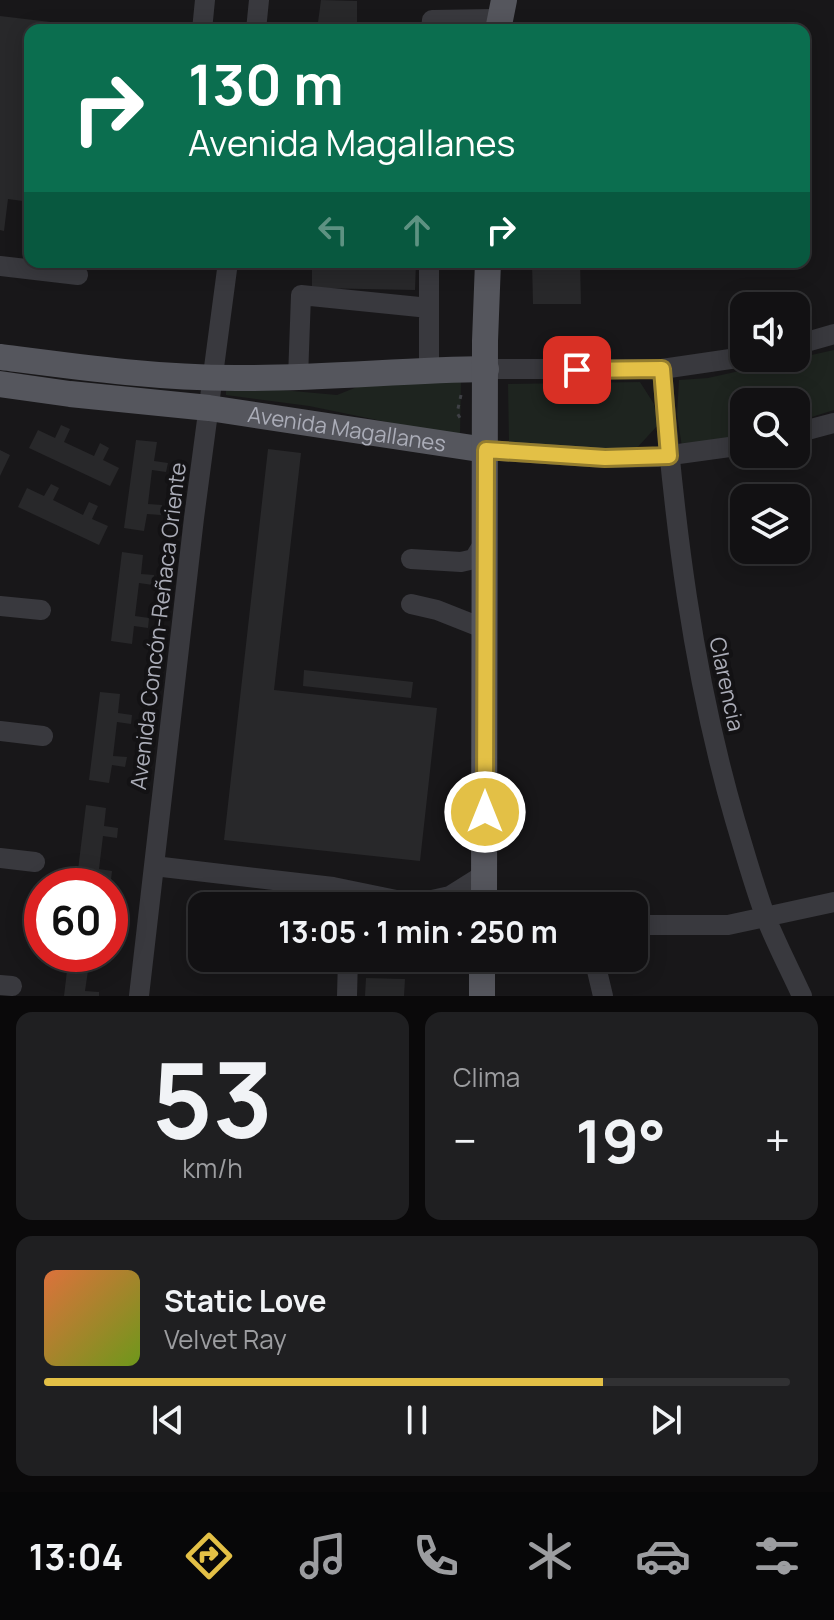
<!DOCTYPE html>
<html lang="es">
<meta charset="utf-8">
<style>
body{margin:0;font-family:Manrope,sans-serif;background:#1f1f21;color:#f1f3f6;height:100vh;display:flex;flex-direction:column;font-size:30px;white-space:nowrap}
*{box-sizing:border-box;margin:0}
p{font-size:26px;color:#9c9da0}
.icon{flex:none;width:44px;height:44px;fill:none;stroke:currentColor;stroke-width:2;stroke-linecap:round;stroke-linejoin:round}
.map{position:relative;height:996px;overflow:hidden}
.panel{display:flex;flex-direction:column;gap:16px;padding:16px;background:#0a090a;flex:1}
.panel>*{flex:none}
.top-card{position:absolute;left:24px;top:24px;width:786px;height:244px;border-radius:16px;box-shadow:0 4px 20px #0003,0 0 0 2px #313133;background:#0b6e4f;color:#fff;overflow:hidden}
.controls{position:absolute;left:730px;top:292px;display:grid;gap:16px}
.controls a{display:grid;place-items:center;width:80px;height:80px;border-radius:16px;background:#121113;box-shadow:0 4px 20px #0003,0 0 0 2px #313133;font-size:40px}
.speed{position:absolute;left:24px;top:868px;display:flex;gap:16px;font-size:40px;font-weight:700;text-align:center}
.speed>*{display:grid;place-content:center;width:104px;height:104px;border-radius:50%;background:#121113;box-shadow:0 4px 20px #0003,0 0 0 2px #313133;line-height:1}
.speed .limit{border:12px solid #d22;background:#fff;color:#111}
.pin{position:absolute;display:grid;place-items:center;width:68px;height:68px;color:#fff;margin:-34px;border-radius:16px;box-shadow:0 4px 12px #0006}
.me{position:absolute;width:88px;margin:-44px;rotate:0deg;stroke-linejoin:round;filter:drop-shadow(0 0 6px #0008)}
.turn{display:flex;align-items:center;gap:28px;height:168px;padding:0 32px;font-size:36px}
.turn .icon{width:104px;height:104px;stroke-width:2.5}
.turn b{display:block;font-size:56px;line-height:68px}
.lanes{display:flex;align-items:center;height:76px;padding:0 32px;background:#0003;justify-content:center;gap:40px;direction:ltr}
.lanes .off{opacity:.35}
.big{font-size:60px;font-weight:700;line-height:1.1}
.panel .tile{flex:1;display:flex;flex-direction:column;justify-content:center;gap:12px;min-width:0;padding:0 28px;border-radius:16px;background:#1f1f21}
.panel .dial{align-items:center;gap:0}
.dial b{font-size:104px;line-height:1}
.song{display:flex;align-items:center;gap:24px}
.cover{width:96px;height:96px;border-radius:12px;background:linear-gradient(135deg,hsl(20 70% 55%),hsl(80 70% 35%))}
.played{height:8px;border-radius:4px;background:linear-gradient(90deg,#e3c046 75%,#313133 75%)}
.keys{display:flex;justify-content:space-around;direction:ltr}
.heat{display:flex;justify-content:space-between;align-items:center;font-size:44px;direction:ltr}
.panel .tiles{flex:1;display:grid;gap:16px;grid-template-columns:1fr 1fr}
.tile:last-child{grid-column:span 2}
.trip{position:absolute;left:188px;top:892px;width:460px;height:80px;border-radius:16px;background:#121113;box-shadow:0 4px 20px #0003,0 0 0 2px #313133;font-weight:700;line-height:80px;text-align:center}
.menu{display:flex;height:128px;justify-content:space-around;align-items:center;background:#070708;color:#9c9da0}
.menu .icon{width:56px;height:56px}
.menu .selected{color:#e3c046}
.menu b{font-size:36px;color:#f1f3f6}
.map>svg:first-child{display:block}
.green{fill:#1e241f}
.building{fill:#28282a}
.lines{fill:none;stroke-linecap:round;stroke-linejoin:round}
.path{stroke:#3f4045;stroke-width:3;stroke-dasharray:4 6;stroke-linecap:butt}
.minor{stroke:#39393e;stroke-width:20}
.major{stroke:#55565d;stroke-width:26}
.route-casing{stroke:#947d2e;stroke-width:20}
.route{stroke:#e3c046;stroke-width:14}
.labels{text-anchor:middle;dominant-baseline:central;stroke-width:8;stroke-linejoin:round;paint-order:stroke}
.street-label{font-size:22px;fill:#abadb8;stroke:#131214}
</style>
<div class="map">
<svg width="834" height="996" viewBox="0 0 834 996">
<rect width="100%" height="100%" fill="#181719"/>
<path class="green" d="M834,350V410L796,422V402H744V437L682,447L677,415L679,380L708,378Z
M461,380L460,437L309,406L226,395V385L337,395L372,381Z
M640,382L654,404L658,425L635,450L509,444L508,384Z"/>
<path class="building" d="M321,0L357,1V30H317Z
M0,16L101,28V30H30V202L8,199L4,231L0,230Z
M312,262H416L415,290L312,288Z
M532,262H580L581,304H533Z
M61,425L70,429L64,442L94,456L100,443L109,448L103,460L119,468L110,486L29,448L38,430L55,438Z
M136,440L157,442L154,461L168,463L166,472L152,470L148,504L162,505L161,515L147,514L144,531L124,528Z
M268,449L301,453L274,690L437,708L420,861L224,840Z
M0,450L10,455L0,476Z
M51,484L59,488L53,500L83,515L89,502L98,506L92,519L108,526L99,545L18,507L27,488L44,496Z
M122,552L143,555L141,574L154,575L153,585L139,583L135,616L149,618L148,628L134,626L132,644L111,641Z
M304,670L413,682L411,698L303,686Z
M100,692L120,694L118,713L132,715L131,724L117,722L113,756L127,757L125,767L112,765L109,783L89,780Z
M86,805L106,808L104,826L118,828L117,838L103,836L99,869L112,871L111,880L98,879L97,886H76Z
M69,954H104L103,959L90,957L85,991L99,992V996H64Z
M366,978L405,979L404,996H365Z"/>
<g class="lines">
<path class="path" d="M461,395L457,413L462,421"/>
<path class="minor" d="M202,30L205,0
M256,30L259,0
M431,30L432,20L493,19
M429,262V370
M0,266L78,275
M796,345L834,334
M486,369H662L744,357
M662,369C674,522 692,672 735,820C745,853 754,886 766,918C777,945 790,970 802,996
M298,378L301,295L429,308
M796,433L834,423
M486,450L605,458L657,457L744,445
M411,559L461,562L474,559L485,541
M411,604L437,610L485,629
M0,606L41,610
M0,731L43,736
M0,858L35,862
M154,866L333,887L406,902H423L450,896L485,874
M634,925H728L834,902
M594,958L603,996
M0,985L12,986
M139,996L194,518L228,262
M347,996L348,958"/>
<g class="major">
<path d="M498,30L504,0"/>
<path d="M0,357C78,367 157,378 236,378C319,379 402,370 486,369"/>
<path id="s1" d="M0,384L70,394L209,408L486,450"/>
<path d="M484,906L485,341L488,262"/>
<path d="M482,996V958"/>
</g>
</g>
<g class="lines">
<g class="route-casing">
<path id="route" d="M485,812L486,450L605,458L669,456L662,369L577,370"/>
</g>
<use href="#route" class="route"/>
</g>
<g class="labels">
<g class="street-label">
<text stroke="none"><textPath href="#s1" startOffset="350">Avenida Magallanes</textPath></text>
<text transform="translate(158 626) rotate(-83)">Avenida Concón-Reñaca Oriente</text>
<text transform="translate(727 684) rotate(78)">Clarencia</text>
</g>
</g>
</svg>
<div class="controls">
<a><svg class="icon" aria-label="sound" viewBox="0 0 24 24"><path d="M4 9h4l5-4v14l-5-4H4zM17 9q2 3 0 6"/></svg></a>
<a><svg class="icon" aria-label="search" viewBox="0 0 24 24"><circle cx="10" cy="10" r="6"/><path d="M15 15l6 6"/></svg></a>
<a><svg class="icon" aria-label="layers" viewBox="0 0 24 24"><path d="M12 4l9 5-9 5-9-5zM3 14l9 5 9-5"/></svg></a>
</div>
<div class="speed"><div class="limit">60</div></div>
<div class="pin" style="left:577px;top:370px;background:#d93025"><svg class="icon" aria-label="arrive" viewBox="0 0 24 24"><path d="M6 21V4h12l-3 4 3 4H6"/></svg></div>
<svg class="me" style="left:485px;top:812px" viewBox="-20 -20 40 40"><circle r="17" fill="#e3c046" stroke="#fff" stroke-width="3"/><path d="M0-11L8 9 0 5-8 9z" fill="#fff"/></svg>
<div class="trip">13:05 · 1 min · 250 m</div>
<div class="top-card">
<div class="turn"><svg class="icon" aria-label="right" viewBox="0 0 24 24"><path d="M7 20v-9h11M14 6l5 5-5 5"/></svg><div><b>130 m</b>Avenida Magallanes</div></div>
<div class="lanes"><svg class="icon off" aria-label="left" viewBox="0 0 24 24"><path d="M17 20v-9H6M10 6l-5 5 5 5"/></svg><svg class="icon off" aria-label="ahead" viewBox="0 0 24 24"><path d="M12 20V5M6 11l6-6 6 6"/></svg><svg class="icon" aria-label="right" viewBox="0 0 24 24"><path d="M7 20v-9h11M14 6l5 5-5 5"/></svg></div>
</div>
</div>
<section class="panel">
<div class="tiles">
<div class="tile dial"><b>53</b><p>km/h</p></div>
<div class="tile"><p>Clima</p>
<div class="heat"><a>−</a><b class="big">19°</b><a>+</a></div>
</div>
<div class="tile">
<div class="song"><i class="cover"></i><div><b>Static Love</b><p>Velvet Ray</p></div></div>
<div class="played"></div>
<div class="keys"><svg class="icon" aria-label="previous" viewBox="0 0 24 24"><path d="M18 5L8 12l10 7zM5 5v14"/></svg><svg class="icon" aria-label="pause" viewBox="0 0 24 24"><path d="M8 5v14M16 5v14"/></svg><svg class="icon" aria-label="next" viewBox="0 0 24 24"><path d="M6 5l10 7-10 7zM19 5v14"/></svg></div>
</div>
</div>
</section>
<nav class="menu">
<b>13:04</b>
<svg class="icon selected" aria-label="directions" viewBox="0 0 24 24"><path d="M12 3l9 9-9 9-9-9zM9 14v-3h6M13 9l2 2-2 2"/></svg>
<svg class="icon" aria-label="music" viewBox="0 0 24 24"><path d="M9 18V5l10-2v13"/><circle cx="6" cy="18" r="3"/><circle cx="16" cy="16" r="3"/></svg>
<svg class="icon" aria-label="phone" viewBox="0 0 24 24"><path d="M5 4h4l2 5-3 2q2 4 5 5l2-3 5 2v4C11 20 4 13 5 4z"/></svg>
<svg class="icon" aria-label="climate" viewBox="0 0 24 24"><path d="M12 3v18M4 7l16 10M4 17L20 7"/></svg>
<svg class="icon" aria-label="car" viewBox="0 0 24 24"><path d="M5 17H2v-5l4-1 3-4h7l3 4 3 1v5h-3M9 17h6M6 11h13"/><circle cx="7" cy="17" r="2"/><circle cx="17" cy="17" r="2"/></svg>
<svg class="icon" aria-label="filters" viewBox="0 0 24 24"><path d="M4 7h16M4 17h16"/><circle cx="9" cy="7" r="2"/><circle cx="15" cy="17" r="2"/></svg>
</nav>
